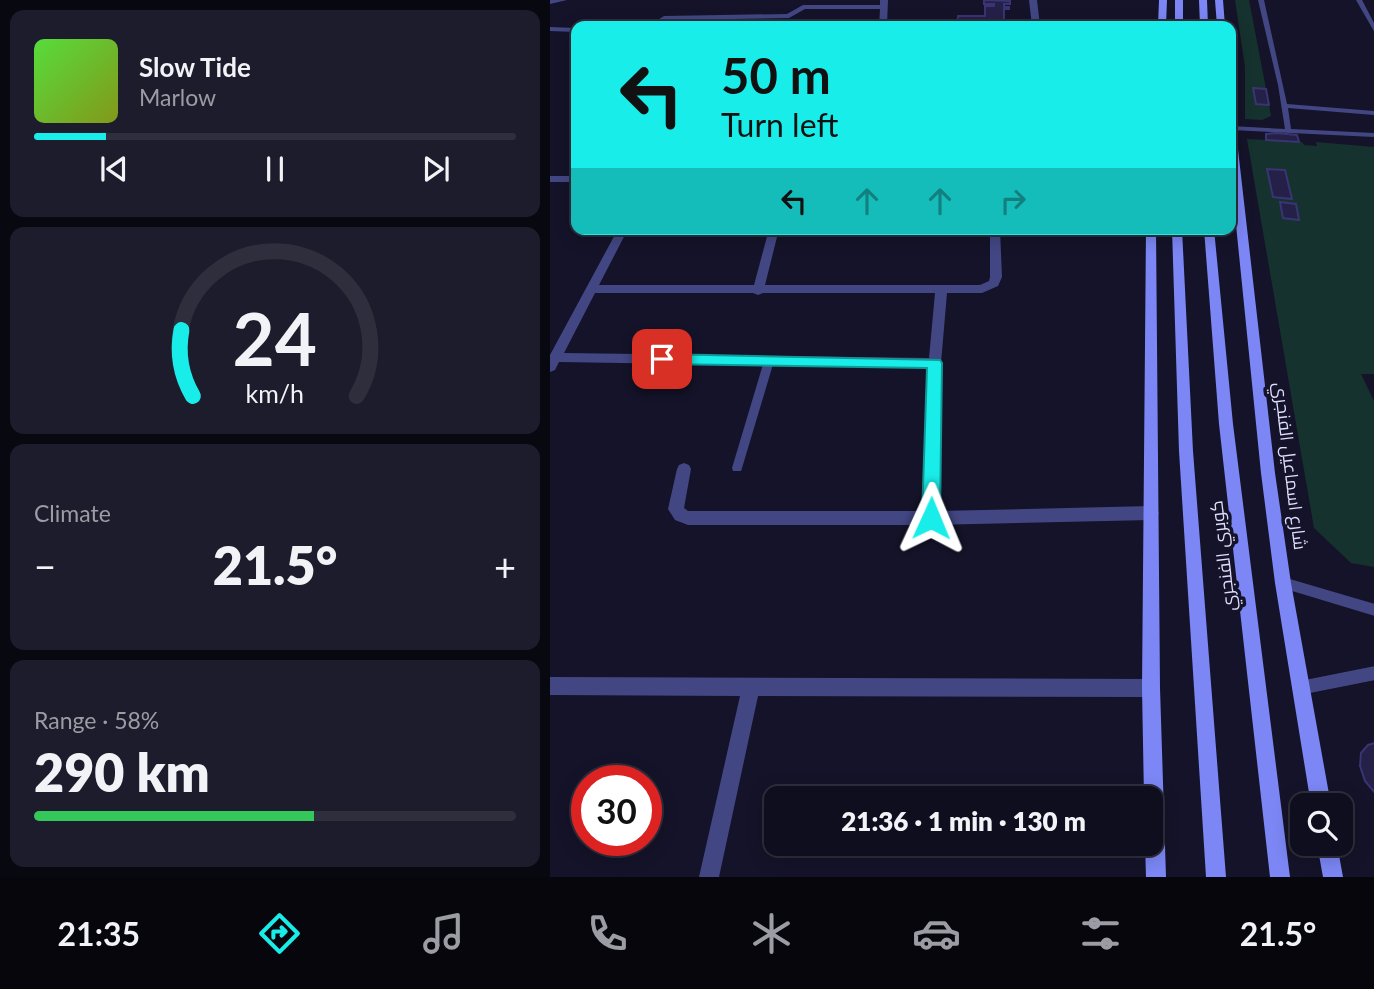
<!DOCTYPE html>
<meta charset="utf-8">
<style>
body{margin:0;font-family:Lato,Cairo,sans-serif;background:#1d1c2c;color:#f1f3f6;height:100vh;display:flex;flex-direction:column;font-size:26px;white-space:nowrap}
*{box-sizing:border-box;margin:0}
p{font-size:23px;color:#9b9ca4}
.icon{flex:none;width:38px;height:38px;fill:none;stroke:currentColor;stroke-width:2;stroke-linecap:round;stroke-linejoin:round}
.map{position:relative;flex:1;overflow:hidden}
.details{display:flex;flex-direction:column;gap:10px;padding:10px;background:#080811;width:550px}
.details>*{flex:none}
.guide{position:absolute;left:21px;top:21px;width:665px;height:214px;border-radius:14px;box-shadow:0 4px 18px #0003,0 0 0 2px #2f2e3d;background:#19ede9;color:#111;overflow:hidden}
.tools{position:absolute;left:740px;top:793px;display:grid;gap:14px}
.tools a{display:grid;place-items:center;width:63px;height:63px;border-radius:14px;background:#0f0e1f;box-shadow:0 4px 18px #0003,0 0 0 2px #2f2e3d;font-size:35px}
.speed{position:absolute;left:21px;top:765px;display:flex;gap:14px;font-size:35px;font-weight:700;text-align:center}
.speed>*{display:grid;place-content:center;width:91px;height:91px;border-radius:50%;background:#0f0e1f;box-shadow:0 4px 18px #0003,0 0 0 2px #2f2e3d;line-height:1}
.speed .limit{border:10px solid #d22;background:#fff;color:#111}
.pin{position:absolute;display:grid;place-items:center;width:60px;height:60px;color:#fff;margin:-30px;border-radius:14px;box-shadow:0 4px 10px #0006}
.me{position:absolute;width:77px;margin:-38px;rotate:1deg;stroke-linejoin:round;filter:drop-shadow(0 0 5px #0008)}
.turn{display:flex;align-items:center;gap:24px;height:147px;padding:0 35px;font-size:32px}
.turn .icon{width:91px;height:91px;stroke-width:2.5}
.turn b{display:block;font-size:49px;line-height:60px}
.lanes{display:flex;align-items:center;height:66px;padding:0 35px;background:#0003;justify-content:center;gap:35px;direction:ltr}
.lanes .off{opacity:.35}
.big{font-size:52px;font-weight:800;line-height:1.1}
.details .tile{flex:1;display:flex;flex-direction:column;justify-content:center;gap:10px;min-width:0;padding:0 24px;border-radius:14px;background:#1d1c2c}
.details .dial{align-items:center;gap:0}
.dial svg{height:182px;overflow:visible;fill:none;stroke:#2f2e3d;stroke-width:7;stroke-linecap:round;text-anchor:middle}
.dial text{fill:#f1f3f6;stroke:none}
.song{display:flex;align-items:center;gap:21px}
.cover{width:84px;height:84px;border-radius:10px;background:linear-gradient(135deg,hsl(110 70% 55%),hsl(70 70% 35%))}
.played{height:7px;border-radius:4px;background:linear-gradient(90deg,#19ede9 15%,#2f2e3d 15%)}
.keys{display:flex;justify-content:space-around;direction:ltr}
.heat{display:flex;justify-content:space-between;align-items:center;font-size:38px;direction:ltr}
.charge{height:10px;border-radius:5px;background:linear-gradient(90deg,#34c759 58%,#2f2e3d 0)}
.trip{position:absolute;left:214px;top:786px;width:399px;height:70px;border-radius:14px;background:#0f0e1f;box-shadow:0 4px 18px #0003,0 0 0 2px #2f2e3d;font-weight:800;line-height:70px;text-align:center}
.menu{display:flex;height:112px;justify-content:space-around;align-items:center;background:#06060c;color:#9b9ca4}
.menu .icon{width:49px;height:49px}
.menu .active{color:#19ede9}
.menu b{font-size:32px;color:#f1f3f6}
main{display:flex;flex:1;min-height:0}
.map>svg:first-child{display:block}
.green{fill:#16322e}
.building{fill:#242048;stroke:#393472;stroke-width:2}
.lines{fill:none;stroke-linecap:round;stroke-linejoin:round}
.service{fill:#424784;fill-rule:evenodd}
.minor{fill:#424784;fill-rule:evenodd}
.secondary{fill:#7c87f5;fill-rule:evenodd}
.route{fill:#19ede9;stroke:#109a97;stroke-width:2}
.labels{text-anchor:middle;dominant-baseline:central;stroke-width:7;stroke-linejoin:round;paint-order:stroke}
.street-label{font-size:18px;fill:#ddddfc;stroke:#141329}
</style>
<main>
<section class="details">
<div class="tile">
<div class="song"><i class="cover"></i><div><b>Slow Tide</b><p>Marlow</p></div></div>
<div class="played"></div>
<div class="keys"><svg class="icon" aria-label="previous" viewBox="0 0 24 24"><path d="M18 5L8 12l10 7zM5 5v14"/></svg><svg class="icon" aria-label="pause" viewBox="0 0 24 24"><path d="M8 5v14M16 5v14"/></svg><svg class="icon" aria-label="next" viewBox="0 0 24 24"><path d="M6 5l10 7-10 7zM19 5v14"/></svg></div>
</div>
<div class="tile dial"><svg viewBox="0 0 100 80">
<path d="M14 69A42 42 0 1 1 86 69"/>
<path d="M14 69A42 42 0 0 1 9 40" stroke="#19ede9"/>
<text x="50" y="56" font-size="32" font-weight="700">24</text>
<text x="50" y="72" font-size="11">km/h</text>
</svg></div>
<div class="tile"><p>Climate</p>
<div class="heat"><a>−</a><b class="big">21.5°</b><a>+</a></div>
</div>
<div class="tile"><p>Range · 58%</p><b class="big">290 km</b><div class="charge"></div></div>
</section>
<div class="map">
<svg width="825" height="877" viewBox="0 0 825 877">
<rect width="100%" height="100%" fill="#141329"/>
<path class="green" d="M685,0H699L716,89L704,88L706,103L719,105L721,116L712,120L695,119V67Z
M697,139L752,142L754,145L767,146L766,142L824,147V374H811L824,401V567L801,563L764,528Z"/>
<path class="building" d="M434,0L460,1V4H454V7H459V9H454V23H461L462,26L407,25L408,16H435V6H444V4H434Z
M703,88L716,89L719,105L706,104Z
M726,133L747,135L749,142L716,140V134Z
M717,169L735,170L742,199L723,197Z
M730,202L746,204L749,220L733,218Z
M825,743V793L815,781L810,766L811,753L818,745Z"/>
<g class="lines">
<path class="service" d="M0,0H17L0,4Z
M708,0H714L737,104L825,111V115L738,108L741,129L825,133V137L681,130V126L735,129L728,85Z
M806,0H812L825,25V33Z
M0,27L26,28V32L0,31Z
M219,358L224,361L192,468L191,471H183L182,468L214,361Z
M733,577L825,604V616L729,587L727,583L729,579Z
M825,666V680L750,695L745,693L743,688L745,683L750,681Z"/>
<path class="minor" d="M330,0H338L337,26H329L330,9H255L239,18L116,20L107,26H98L114,16L237,14L253,5H330Z
M479,0H487L490,26H482Z
M0,176H26V182H0Z
M68,229H78L49,285H204L219,229H229L215,285H430L439,281L440,277V229H450L452,277L448,286L432,293H397L391,363L389,511L601,506L606,508L609,513L606,518L601,520L381,525H138L125,520L118,509L127,469L129,465L134,463L139,465L141,469L134,508L138,511H374L378,368L9,362L5,370L0,372V355ZM45,293H203L208,295L213,293H385L379,358L14,353Z
M0,677L601,679L607,682L610,688L607,694L601,697L208,696L169,877H149L190,696L0,695Z"/>
<path class="secondary" d="M609,0H617L616,26H608Z
M625,0H633V26H625Z
M649,0H657L658,26H650Z
M665,0H673L675,26H667Z
M681,129L686,132L725,473L741,583L781,805H761L725,583L711,473L681,175Z
M596,229H606L610,688L616,877H596L595,844H600V798H594L592,688Z
M622,229H632L643,451L676,877H656L629,451Z
M654,229H664L683,424L740,877H720L669,424Z
M767,844H787L793,877H773Z"/>
</g>
<path class="route" d="M112,354L390,360L392,363L390,518L387,523L381,525L375,523L372,518L377,368L112,364L105,359Z"/>
<g class="labels">
<g class="street-label">
<text transform="translate(741 466) rotate(83)">شارع اسماعيل الفنجري</text>
<text transform="translate(672 556) rotate(-97)">كوبري الفنجري</text>
</g>
</g>
</svg>
<div class="tools">
<a><svg class="icon" aria-label="search" viewBox="0 0 24 24"><circle cx="10" cy="10" r="6"/><path d="M15 15l6 6"/></svg></a>
</div>
<div class="speed"><div class="limit">30</div></div>
<div class="pin" style="left:112px;top:359px;background:#d93025"><svg class="icon" aria-label="arrive" viewBox="0 0 24 24"><path d="M6 21V4h12l-3 4 3 4H6"/></svg></div>
<svg class="me" style="left:381px;top:518px" viewBox="-20 -20 40 40"><path d="M0-17L14 15 0 8-14 15z" fill="#19ede9" stroke="#fff" stroke-width="4"/></svg>
<div class="trip">21:36 · 1 min · 130 m</div>
<div class="guide">
<div class="turn"><svg class="icon" aria-label="left" viewBox="0 0 24 24"><path d="M17 20v-9H6M10 6l-5 5 5 5"/></svg><div><b>50 m</b>Turn left</div></div>
<div class="lanes"><svg class="icon" aria-label="left" viewBox="0 0 24 24"><path d="M17 20v-9H6M10 6l-5 5 5 5"/></svg><svg class="icon off" aria-label="ahead" viewBox="0 0 24 24"><path d="M12 20V5M6 11l6-6 6 6"/></svg><svg class="icon off" aria-label="ahead" viewBox="0 0 24 24"><path d="M12 20V5M6 11l6-6 6 6"/></svg><svg class="icon off" aria-label="right" viewBox="0 0 24 24"><path d="M7 20v-9h11M14 6l5 5-5 5"/></svg></div>
</div>
</div>
</main>
<nav class="menu">
<b>21:35</b>
<svg class="icon active" aria-label="directions" viewBox="0 0 24 24"><path d="M12 3l9 9-9 9-9-9zM9 14v-3h6M13 9l2 2-2 2"/></svg>
<svg class="icon" aria-label="music" viewBox="0 0 24 24"><path d="M9 18V5l10-2v13"/><circle cx="6" cy="18" r="3"/><circle cx="16" cy="16" r="3"/></svg>
<svg class="icon" aria-label="phone" viewBox="0 0 24 24"><path d="M5 4h4l2 5-3 2q2 4 5 5l2-3 5 2v4C11 20 4 13 5 4z"/></svg>
<svg class="icon" aria-label="climate" viewBox="0 0 24 24"><path d="M12 3v18M4 7l16 10M4 17L20 7"/></svg>
<svg class="icon" aria-label="car" viewBox="0 0 24 24"><path d="M5 17H2v-5l4-1 3-4h7l3 4 3 1v5h-3M9 17h6M6 11h13"/><circle cx="7" cy="17" r="2"/><circle cx="17" cy="17" r="2"/></svg>
<svg class="icon" aria-label="filters" viewBox="0 0 24 24"><path d="M4 7h16M4 17h16"/><circle cx="9" cy="7" r="2"/><circle cx="15" cy="17" r="2"/></svg>
<b>21.5°</b>
</nav>
